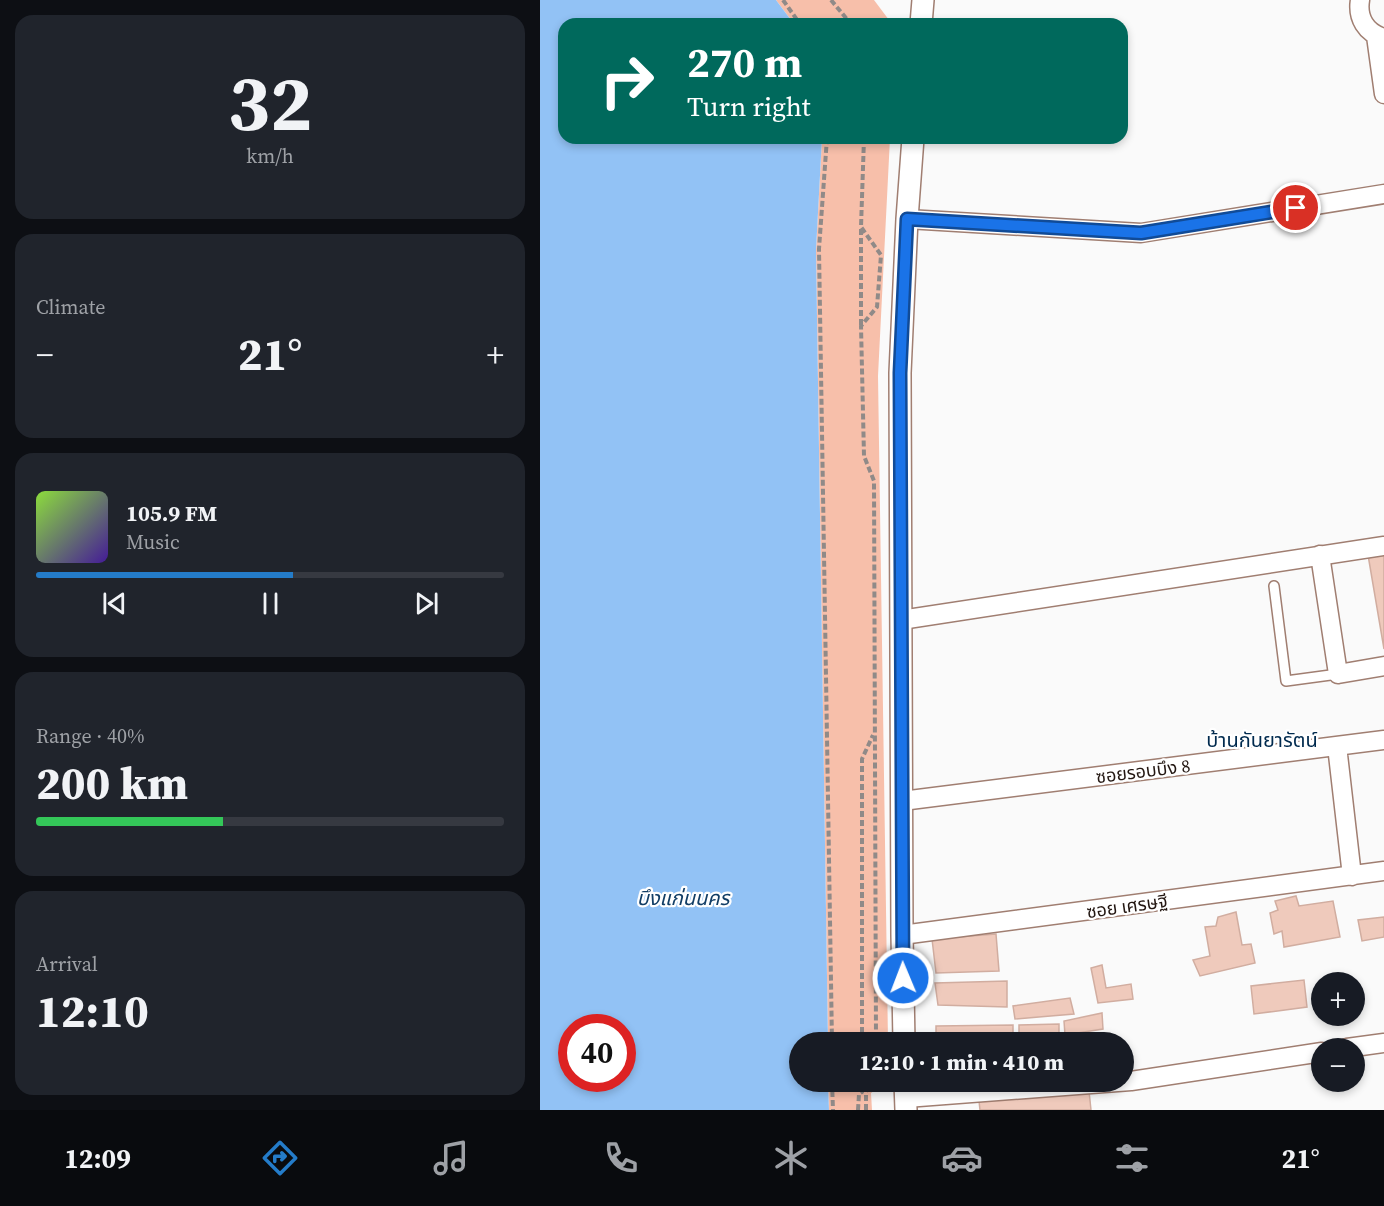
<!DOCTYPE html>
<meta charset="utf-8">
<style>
body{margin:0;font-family:"Source Serif 4","Noto Sans Thai",serif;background:#20242c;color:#f1f3f6;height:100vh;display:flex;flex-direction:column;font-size:22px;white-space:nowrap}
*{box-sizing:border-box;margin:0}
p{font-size:20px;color:#9ea1a6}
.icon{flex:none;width:33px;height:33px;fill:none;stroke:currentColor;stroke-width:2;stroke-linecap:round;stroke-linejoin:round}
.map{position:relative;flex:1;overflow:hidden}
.side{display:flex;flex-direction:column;gap:15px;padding:15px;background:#0d0f14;width:540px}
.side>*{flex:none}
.banner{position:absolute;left:18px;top:18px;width:570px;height:126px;border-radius:18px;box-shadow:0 3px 9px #0003;background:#00695c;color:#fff;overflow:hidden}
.buttons{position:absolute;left:771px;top:972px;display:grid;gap:12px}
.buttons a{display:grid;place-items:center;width:54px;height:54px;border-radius:50%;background:#171b24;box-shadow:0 3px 9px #0003;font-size:30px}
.speed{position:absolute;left:18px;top:1014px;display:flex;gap:12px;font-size:30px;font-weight:700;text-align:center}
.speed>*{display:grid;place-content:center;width:78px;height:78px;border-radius:50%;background:#171b24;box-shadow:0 3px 9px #0003;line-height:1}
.speed .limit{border:9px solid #d22;background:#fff;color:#111}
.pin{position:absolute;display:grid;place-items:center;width:51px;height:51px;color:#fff;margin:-26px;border:3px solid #fff;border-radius:50%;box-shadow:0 2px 6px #0007}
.me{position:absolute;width:66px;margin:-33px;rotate:359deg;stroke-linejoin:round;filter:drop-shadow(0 0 4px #0008)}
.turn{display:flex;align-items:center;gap:21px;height:126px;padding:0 30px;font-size:27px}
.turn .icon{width:78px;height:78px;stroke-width:2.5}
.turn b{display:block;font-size:42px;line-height:51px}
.big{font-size:45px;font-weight:800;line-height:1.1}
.side .card{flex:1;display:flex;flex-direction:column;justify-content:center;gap:9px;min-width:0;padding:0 21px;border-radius:18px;background:#20242c}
.side .dial{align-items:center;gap:0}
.dial b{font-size:78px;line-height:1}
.song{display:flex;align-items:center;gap:18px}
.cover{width:72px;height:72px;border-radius:9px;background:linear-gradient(135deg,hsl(90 70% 55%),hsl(260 70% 35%))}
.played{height:6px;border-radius:3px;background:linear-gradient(90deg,#247cc9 55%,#363941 55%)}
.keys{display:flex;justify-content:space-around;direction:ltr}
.heat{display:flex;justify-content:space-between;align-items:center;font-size:33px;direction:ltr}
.charge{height:9px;border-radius:4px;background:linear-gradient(90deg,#34c759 40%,#363941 0)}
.trip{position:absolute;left:249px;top:1032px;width:345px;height:60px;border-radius:30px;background:#171b24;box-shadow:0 3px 9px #0003;font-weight:800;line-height:60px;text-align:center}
.tab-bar{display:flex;height:96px;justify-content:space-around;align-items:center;background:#090b0e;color:#9ea1a6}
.tab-bar .icon{width:42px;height:42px}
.tab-bar .on{color:#247cc9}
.tab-bar b{font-size:27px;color:#f1f3f6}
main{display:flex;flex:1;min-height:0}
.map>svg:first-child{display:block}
.green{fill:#f7bfaa}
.water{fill:#92c2f5;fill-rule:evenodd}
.building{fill:#efcabc;stroke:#d1ada0;stroke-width:1.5}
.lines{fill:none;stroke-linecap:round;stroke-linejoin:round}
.service-casing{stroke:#a07e71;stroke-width:12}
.minor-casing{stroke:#a07e71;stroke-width:21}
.tertiary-casing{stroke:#a07e71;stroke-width:24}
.path{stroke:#908a88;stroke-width:4;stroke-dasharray:6 3;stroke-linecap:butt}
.service{stroke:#fff;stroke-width:9}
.minor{stroke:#fff;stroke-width:18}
.tertiary{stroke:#fff;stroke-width:21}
.route-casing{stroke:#114b97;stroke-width:15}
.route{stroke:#1a73e8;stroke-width:10}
.labels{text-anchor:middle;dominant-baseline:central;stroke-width:4.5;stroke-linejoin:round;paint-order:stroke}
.street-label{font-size:18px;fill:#231712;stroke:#fff}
.neighbourhood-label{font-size:20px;fill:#002a4e;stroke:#fff}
.water-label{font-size:20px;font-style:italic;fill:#123e66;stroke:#fff}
</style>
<main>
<section class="side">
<div class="card dial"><b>32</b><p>km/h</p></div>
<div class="card"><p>Climate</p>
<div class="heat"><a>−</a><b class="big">21°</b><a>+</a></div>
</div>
<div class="card">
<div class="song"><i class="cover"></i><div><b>105.9 FM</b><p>Music</p></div></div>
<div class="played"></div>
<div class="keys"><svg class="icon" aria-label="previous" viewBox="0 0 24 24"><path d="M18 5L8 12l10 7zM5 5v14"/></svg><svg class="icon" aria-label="pause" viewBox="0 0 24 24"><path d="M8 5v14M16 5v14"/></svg><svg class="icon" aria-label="next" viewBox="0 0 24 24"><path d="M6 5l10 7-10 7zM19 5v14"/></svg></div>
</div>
<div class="card"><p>Range · 40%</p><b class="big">200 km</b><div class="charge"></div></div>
<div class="card"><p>Arrival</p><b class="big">12:10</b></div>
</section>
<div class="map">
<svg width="844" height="1110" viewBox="0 0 844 1110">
<rect width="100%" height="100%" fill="#fafafa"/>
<path class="green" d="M236,0H334L352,24H254Z
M282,138H350L338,376L348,1042H288L276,250Z
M288,1082H347L331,1093L332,1110H289Z"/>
<path class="water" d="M0,0H236L254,24H24V138H282L276,250L288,1042H260V1082H288L289,1110H0ZM32,1028H82V1078H32Z"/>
<path class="building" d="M844,546V649L827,549Z
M756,896L759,906L793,901L800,937L744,947L742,931L734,934L730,913L738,910L735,901Z
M696,912L702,945L711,944L715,963L660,976L653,960L670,956L665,927L676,926L678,917Z
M844,917V937L822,941L818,920Z
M456,934L459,971L396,973L392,939Z
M562,965L566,988L591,984L593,999L558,1003L551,968Z
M764,980L767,1007L714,1014L711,986Z
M467,981V1007L398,1005L395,983Z
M530,998L534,1014L475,1019L473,1006Z
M562,1013L563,1029L525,1035L524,1021Z
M519,1024V1042H479V1025Z
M473,1025V1042H396V1026Z
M549,1091L551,1110H440L439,1101Z"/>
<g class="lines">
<g class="service-casing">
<path id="service" d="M734,586L746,681L798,674"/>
</g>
<g class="minor-casing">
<path id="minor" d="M820,0C817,18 826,33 844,38
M836,36L844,94
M367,219L601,233L844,194
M780,555L798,674L844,666
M361,620L844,546
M797,746L812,876
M362,801L844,740
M362,935L844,871
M807,1048L844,1043
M366,1098L591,1081L782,1052"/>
</g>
<g class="tertiary-casing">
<path id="tertiary" d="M381,24L383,0
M364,1042L362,935L360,373L367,219L373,138
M365,1082L366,1110"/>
</g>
<path class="path" d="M243,0L260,24
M291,0L311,24
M287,138L279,249L292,1042
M324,138L321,227L341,255L337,307L321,326L324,456L334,481L336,1042
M321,325V227
M322,1042V759L333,735
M292,1082L293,1110
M318,1110L319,1094L322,1092V1082
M326,1110V1091L335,1082"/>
<use href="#service" class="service"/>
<use href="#minor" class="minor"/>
<use href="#tertiary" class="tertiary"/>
</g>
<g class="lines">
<g class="route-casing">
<path id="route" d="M363,978L360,373L367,219L601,233L756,208"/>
</g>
<use href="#route" class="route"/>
</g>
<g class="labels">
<g class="street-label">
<text transform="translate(603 771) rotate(-7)">ซอยรอบบึง 8</text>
<text transform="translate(587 906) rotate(-8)">ซอย เศรษฐี</text>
</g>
<g class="neighbourhood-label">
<text x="722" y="740">บ้านกันยารัตน์</text>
</g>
<g class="water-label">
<text x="143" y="898">บึงแก่นนคร</text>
</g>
</g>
</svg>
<div class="buttons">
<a>+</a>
<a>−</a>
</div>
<div class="speed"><div class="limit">40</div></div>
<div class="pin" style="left:756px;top:208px;background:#d93025"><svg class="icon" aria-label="arrive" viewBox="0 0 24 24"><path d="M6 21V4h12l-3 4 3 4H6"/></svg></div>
<svg class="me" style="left:363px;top:978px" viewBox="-20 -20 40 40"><circle r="17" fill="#1a73e8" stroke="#fff" stroke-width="3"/><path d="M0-11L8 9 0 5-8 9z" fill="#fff"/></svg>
<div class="trip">12:10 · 1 min · 410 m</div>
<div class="banner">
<div class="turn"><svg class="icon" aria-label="right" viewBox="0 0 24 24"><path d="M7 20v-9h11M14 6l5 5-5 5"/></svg><div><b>270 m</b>Turn right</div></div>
</div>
</div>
</main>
<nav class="tab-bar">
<b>12:09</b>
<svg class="icon on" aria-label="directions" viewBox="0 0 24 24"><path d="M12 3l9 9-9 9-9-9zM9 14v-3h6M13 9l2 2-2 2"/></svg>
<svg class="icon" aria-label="music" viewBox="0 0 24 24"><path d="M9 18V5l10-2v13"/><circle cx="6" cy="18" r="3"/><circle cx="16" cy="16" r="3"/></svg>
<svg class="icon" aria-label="phone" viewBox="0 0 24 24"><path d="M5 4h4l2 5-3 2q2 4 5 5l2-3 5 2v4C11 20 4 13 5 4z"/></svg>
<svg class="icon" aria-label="climate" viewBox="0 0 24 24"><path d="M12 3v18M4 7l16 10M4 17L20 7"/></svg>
<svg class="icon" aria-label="car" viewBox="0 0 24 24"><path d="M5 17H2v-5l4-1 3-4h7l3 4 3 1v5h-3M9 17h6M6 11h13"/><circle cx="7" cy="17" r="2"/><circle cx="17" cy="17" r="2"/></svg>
<svg class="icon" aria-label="filters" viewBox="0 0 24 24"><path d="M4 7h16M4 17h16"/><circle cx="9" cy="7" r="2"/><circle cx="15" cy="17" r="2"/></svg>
<b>21°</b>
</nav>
